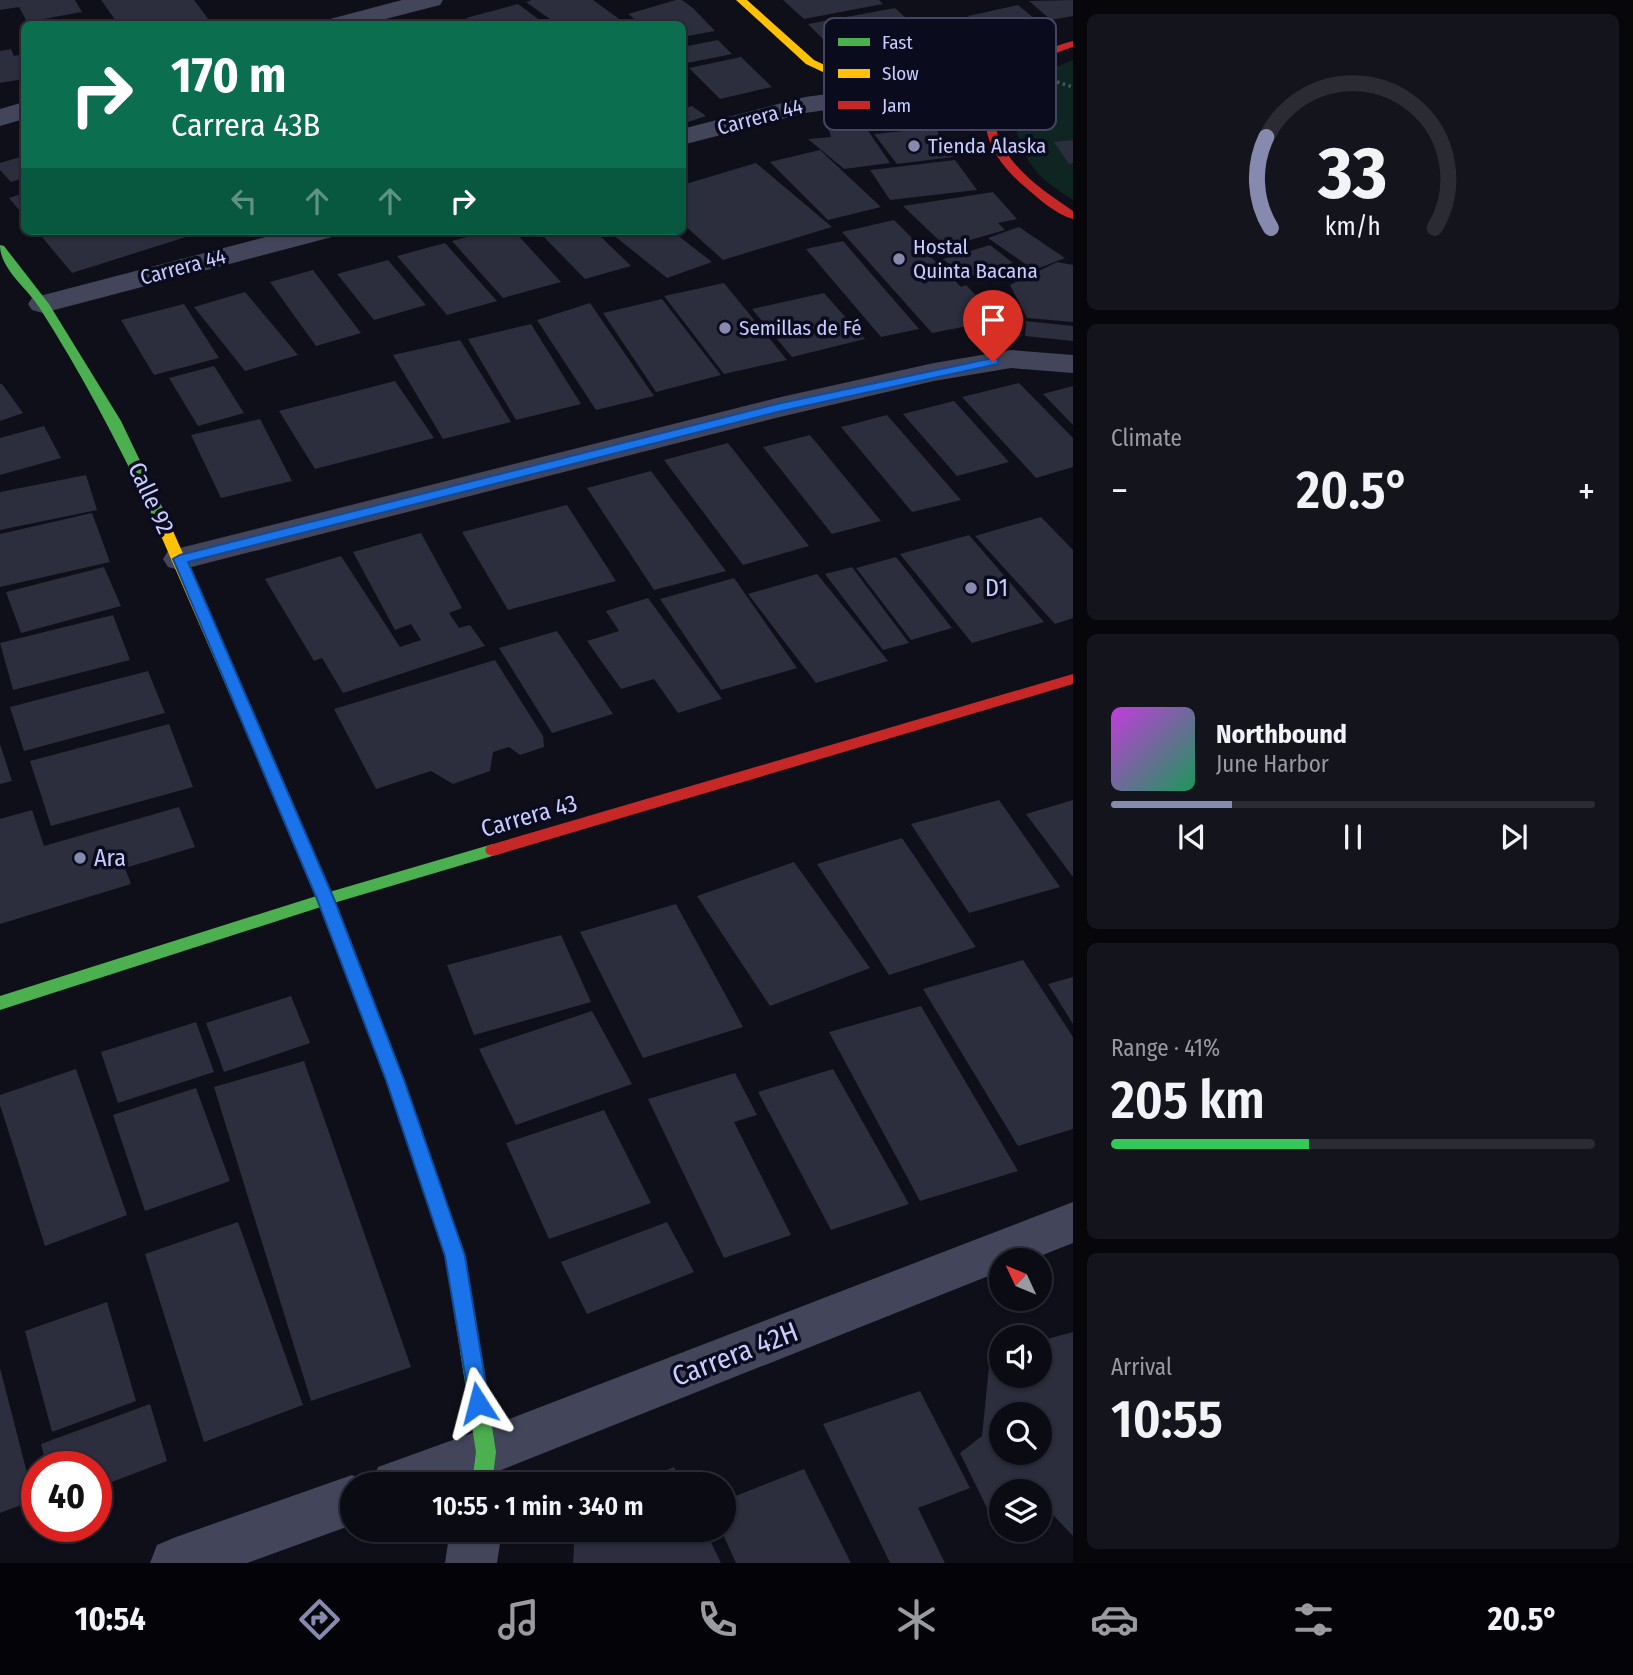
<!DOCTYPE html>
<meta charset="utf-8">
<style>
body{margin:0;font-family:"Fira Sans Condensed",sans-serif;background:#14141d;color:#f1f3f6;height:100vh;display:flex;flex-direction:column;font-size:26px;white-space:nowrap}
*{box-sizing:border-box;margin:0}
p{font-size:23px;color:#9a9ba0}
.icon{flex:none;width:38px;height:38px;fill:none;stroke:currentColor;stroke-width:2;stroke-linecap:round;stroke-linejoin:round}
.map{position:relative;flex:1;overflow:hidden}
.side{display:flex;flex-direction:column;gap:14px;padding:14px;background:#06060b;width:560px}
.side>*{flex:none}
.guide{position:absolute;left:21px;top:21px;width:665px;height:214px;border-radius:10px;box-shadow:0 2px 5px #0004,0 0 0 2px #2b2b34;background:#0b6e4f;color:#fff;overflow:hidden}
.needle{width:46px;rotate:314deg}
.controls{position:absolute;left:989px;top:1248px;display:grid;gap:14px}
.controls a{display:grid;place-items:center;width:63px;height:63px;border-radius:50%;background:#0b0b14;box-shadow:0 2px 5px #0004,0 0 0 2px #2b2b34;font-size:35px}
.speed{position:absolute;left:21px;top:1451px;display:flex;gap:14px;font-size:35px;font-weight:700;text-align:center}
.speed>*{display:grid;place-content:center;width:91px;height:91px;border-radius:50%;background:#0b0b14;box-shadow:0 2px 5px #0004,0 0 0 2px #2b2b34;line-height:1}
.speed .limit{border:10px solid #d22;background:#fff;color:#111}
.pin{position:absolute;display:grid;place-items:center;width:60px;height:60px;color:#fff;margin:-72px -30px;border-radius:50% 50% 50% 0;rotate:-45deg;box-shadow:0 0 7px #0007}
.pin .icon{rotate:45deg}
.me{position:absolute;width:77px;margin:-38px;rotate:351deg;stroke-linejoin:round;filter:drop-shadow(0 0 5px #0008)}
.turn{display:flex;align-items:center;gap:24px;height:147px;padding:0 35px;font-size:32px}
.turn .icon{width:91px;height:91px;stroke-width:2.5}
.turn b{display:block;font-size:49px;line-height:60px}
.lanes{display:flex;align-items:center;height:66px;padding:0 35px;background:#0003;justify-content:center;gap:35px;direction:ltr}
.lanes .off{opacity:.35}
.big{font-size:52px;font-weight:600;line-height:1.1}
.side .widget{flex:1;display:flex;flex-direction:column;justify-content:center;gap:10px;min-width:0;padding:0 24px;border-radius:10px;background:#14141d}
.side .dial{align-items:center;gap:0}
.dial svg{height:182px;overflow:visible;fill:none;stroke:#2b2b34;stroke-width:7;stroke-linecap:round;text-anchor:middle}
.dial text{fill:#f1f3f6;stroke:none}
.song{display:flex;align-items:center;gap:21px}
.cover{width:84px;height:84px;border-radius:10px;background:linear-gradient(135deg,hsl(290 70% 55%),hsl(150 70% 35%))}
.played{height:7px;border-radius:4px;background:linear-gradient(90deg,#878aaf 25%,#2b2b34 25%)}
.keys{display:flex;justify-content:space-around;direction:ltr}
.heat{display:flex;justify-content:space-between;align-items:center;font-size:38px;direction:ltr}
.charge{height:10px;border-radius:5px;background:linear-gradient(90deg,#34c759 41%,#2b2b34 0)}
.trip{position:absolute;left:340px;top:1472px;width:396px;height:70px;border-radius:35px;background:#0b0b14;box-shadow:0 2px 5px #0004,0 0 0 2px #2b2b34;font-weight:600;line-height:70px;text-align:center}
.tab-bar{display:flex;height:112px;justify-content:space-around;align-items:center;background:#040408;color:#9a9ba0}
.tab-bar .icon{width:49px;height:49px}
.tab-bar .selected{color:#878aaf}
.tab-bar b{font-size:32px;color:#f1f3f6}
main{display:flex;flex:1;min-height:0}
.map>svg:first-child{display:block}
.green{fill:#0e2522}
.building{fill:#2c2d3d;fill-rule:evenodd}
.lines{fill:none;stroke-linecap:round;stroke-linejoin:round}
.path{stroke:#43555e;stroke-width:3.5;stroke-dasharray:2.5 3.5;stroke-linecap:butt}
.street{fill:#43465b;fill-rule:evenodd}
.fast{fill:#4caf50;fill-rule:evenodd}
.slow{fill:#ffc107;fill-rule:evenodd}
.jam{fill:#c62828;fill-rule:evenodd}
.route{fill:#1a73e8;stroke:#114b97;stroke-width:2}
.poi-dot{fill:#878aaf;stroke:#0b0b1e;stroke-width:2.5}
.labels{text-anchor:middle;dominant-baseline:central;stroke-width:7;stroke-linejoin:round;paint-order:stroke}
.far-street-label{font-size:21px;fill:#c8ccff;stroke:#0b0b1e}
.far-poi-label{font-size:21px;fill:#c8ccff;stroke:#0b0b1e;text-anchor:start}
.street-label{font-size:24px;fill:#c8ccff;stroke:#0b0b1e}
.poi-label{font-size:24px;fill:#c8ccff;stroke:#0b0b1e;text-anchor:start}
.near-street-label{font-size:28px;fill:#c8ccff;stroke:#0b0b1e}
.key{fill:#0b0b1e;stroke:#444562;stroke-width:2}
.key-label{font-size:19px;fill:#c8ccff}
</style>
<main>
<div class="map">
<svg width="1073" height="1563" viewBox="0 0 1073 1563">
<rect width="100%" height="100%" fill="#0f0f1a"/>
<path class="green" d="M1073,60V200C1064,194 1054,188 1046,181C1022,161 1003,116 1026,88C1036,77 1059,65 1073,60Z"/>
<path class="building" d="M0,0H75L82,12L27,22L19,7L0,10Z
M101,0H194L212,24H118Z
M532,0H593L626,24H557L526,2Z
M676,0H682L693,8L715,31L682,37V24H641L628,14Z
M783,0H879L883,4L804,19Z
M1073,0V16L1051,20L1029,1Z
M518,4L545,24H474L466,18Z
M1018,5L1041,24L991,35L968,16Z
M895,8L918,29L830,46L808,24Z
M718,40L732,54L682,64V47Z
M11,49L14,56L24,54V70H21L24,79L0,83V51Z
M741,57L772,87L720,99L689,68Z
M692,106L706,116L682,124V109Z
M865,126L890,163L844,169L808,139L831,137L829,130Z
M935,128L953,157L897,164L874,134Z
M1073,140V163L1069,164L1054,142Z
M820,150L881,207L828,220L770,162Z
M24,156V178L11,182L0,170V163Z
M955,160L977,190L890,200L870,170Z
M756,163L832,227L723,260L682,223V185Z
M993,192L1017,219L998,223L1005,230L946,247L903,206Z
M24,193V216L9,198Z
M894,220L961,287L966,285L999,320L932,333L842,232Z
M1019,227L1065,258L1034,270L988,238Z
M37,231H180L186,237L72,273Z
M488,231H514L561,282L503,298L452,241Z
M538,231H595L631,266L585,279Z
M608,231H672L712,262L667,278Z
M843,241L919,329L881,337L806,249Z
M445,243L497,301L447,315L397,256Z
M990,245L1013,263L966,278L943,259Z
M388,260L426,305L374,320L337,274Z
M1057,262L1073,265V322L1027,318L1010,285Z
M313,270L361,333L316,346L270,282Z
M724,283L787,360L724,374L664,296Z
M245,292L298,355L245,371L194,307Z
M824,293L865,339L792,357L752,309Z
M662,299L721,375L656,392L603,313Z
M590,303L654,396L596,410L537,320Z
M184,304L219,358L154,375L121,320Z
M1026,321L1073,326V341L1025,336Z
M531,324L581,404L516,420L468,339Z
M460,340L511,422L443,439L393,355Z
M214,366L244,413L198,426L169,378Z
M395,381L434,438L315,469L279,411Z
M1019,383L1073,438V467L1036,478L962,397Z
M0,384H2L23,413L0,421Z
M1073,386V425L1043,394Z
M954,401L1009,462L957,476L903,414Z
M887,415L961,500L912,512L841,427Z
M260,419L292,481L221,498L191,435Z
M44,426L61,458L0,475V438Z
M810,435L881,521L832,534L763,447Z
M728,443L809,546L743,565L664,460Z
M651,471L726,571L654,590L587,488Z
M86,475L97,510L0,530V492Z
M567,505L616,581L508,610L462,532Z
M92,513L110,562L0,587V534Z
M1041,517L1073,550V618L1055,624L975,536Z
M421,533L462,608L449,613L459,628L470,625L485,646L343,693L322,658L314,661L265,579L341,556L400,647L421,640L411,624L395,630L353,552Z
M969,535L1044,622L972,643L900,554Z
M896,557L952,628L911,640L856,568Z
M104,567L121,606L21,633L6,592Z
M852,567L909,643L883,650L825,574Z
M817,574L888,661L816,683L748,594Z
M734,578L797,668L721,690L660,599Z
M648,598L722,699L678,713L654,679L621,689L587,641L619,631L606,611Z
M113,615L130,660L13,690L0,643Z
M557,631L613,714L552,733L499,648Z
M495,660L543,736L544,747L520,755L509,747L493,752L490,771L453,784L431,771L376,789L334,709Z
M148,671L165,713L24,751L10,707Z
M169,724L193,787L51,826L30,761Z
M0,744L12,781L0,784Z
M999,800L1060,887L969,913L911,824Z
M1073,800V877L1026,814Z
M179,807L195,847L125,868L131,884L0,924V819L32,810L44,846Z
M902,838L976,947L889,975L817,864Z
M794,862L870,968L770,1006L697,896Z
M676,904L743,1027L643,1058L580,932Z
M561,935L591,1002L474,1035L447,965Z
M1023,960L1073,1037V1129L1018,1146L923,989Z
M1073,977V1024L1048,984Z
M291,996L310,1043L224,1072L206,1023Z
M921,1006L1018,1171L920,1201L829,1032Z
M592,1011L632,1084L516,1125L479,1049Z
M196,1022L214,1072L118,1103L101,1052Z
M304,1061L411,1367L311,1401L214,1087Z
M76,1069L127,1215L45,1246L0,1105V1095Z
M833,1069L909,1204L831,1230L758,1092Z
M735,1073L757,1115L734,1122L791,1235L724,1258L648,1099Z
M196,1088L230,1181L145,1211L113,1115Z
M604,1110L651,1203L549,1239L506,1143Z
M238,1222L303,1405L204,1442L145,1254Z
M667,1222L694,1272L587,1314L561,1262Z
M107,1302L136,1401L52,1432L25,1331Z
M1073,1332V1536L1040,1501V1491H1001V1504L987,1508L960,1453L982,1436L990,1357L1001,1353V1376H1040V1341ZM1001,1414H1040V1452H1001Z
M0,1368L34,1500L0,1513Z
M920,1391L970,1488L918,1508L945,1563H890L823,1424Z
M150,1404L167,1461L96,1488V1466H47L41,1444Z
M674,1467L683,1484H634Z
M804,1469L851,1563H736L721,1530L723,1501Z
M575,1530H705L721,1563H573Z"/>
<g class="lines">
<path class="path" d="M1057,82L1073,87"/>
<path class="street" d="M402,0H443L440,5L366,24H327L330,19Z
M880,87L889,89L893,95L889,101L805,113L682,145V129L805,97Z
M24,102V119L0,126V109Z
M289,231H336L332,237L43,313L32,310L28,304L32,298Z
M1011,350L1073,355V373L1011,368L934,381L784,416L180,570L168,567L163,559L168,551L180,548L781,397L934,363Z
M1073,1202V1243L1030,1260H1001V1271L486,1476L464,1484H352V1525L247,1563H150L157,1545L176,1537L352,1475L371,1483L378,1467L486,1428Z
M450,1530H502L497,1563H445Z"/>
<path class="fast" d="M0,245L4,246L49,304L121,421L166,515L164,518L159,519L152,515C118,443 82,374 39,307C27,288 0,269 0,245Z
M493,844L499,846L501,850L499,854L327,905L0,1010V996L326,893Z
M470,1342L477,1345L480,1351L496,1452L492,1484H472L476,1452L460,1351L463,1345Z"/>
<path class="slow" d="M736,0H747L814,60L882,92L990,98L995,101L990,104L876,97L806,64Z
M159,511L166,515L304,829L302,833H290L288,829L152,515Z"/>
<path class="jam" d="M1073,41V47C1023,62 968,105 1011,159C1027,180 1051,196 1073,211V219C1055,214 1038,198 1024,186C950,122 992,62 1073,41Z
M1073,674V684L493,856L487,854L485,850L487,846L493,844Z
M296,823L302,825L304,829L334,899L404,1079L465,1256L480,1351L477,1357L470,1360L463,1357L460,1351L445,1256L386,1079L318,899L288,829L290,825Z"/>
</g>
<path class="route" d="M993,358L998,359V364L782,411L188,562L334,899L404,1080L465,1256L489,1403L486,1410L478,1412L471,1410L445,1256L386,1080L317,899L173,559L180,555L781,403Z"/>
<g class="poi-dot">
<circle cx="914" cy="146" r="7"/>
<circle cx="899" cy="259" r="7"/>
<circle cx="725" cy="328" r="7"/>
<circle cx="971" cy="588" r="7"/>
<circle cx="80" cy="858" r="7"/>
</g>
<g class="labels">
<g class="far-street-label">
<text transform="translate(760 117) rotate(-15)">Carrera 44</text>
<text transform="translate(183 267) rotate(-15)">Carrera 44</text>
</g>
<g class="far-poi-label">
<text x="928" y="146">Tienda Alaska</text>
<text x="913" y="247">Hostal<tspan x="913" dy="24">Quinta Bacana</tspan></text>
<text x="739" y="328">Semillas de Fé</text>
</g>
<g class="street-label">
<text transform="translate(151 498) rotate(65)">Calle 92</text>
<text transform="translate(529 816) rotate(-16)">Carrera 43</text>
</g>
<g class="poi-label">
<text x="985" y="588">D1</text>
<text x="94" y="858">Ara</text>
</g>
<g class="near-street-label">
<text transform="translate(735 1354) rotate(-21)">Carrera 42H</text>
</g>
</g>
<rect x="824" y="18" width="232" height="112" rx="10" class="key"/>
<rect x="838" y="38" width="32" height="8" fill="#4caf50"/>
<rect x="838" y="69" width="32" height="9" fill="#ffc107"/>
<rect x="838" y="101" width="32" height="8" fill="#c62828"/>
<g class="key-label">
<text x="882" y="49">Fast</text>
<text x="882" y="80">Slow</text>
<text x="882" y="112">Jam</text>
</g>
</svg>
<div class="controls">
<a><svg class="needle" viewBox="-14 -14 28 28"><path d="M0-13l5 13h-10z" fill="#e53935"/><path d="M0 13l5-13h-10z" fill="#9a9ba0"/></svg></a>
<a><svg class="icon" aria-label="sound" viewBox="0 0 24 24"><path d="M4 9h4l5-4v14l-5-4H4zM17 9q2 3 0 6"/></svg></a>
<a><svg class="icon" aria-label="search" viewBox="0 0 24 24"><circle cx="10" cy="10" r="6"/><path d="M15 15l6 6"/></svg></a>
<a><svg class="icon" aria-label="layers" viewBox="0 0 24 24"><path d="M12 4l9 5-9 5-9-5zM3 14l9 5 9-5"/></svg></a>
</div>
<div class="speed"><div class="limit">40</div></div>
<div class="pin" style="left:993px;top:362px;background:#d93025"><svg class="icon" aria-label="arrive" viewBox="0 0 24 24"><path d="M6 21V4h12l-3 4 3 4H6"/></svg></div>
<svg class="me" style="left:478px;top:1403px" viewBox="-20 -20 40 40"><path d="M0-17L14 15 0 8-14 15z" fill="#1a73e8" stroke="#fff" stroke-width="4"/></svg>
<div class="trip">10:55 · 1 min · 340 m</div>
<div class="guide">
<div class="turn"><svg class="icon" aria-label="right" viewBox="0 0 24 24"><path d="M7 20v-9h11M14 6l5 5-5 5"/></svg><div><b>170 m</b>Carrera 43B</div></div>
<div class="lanes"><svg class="icon off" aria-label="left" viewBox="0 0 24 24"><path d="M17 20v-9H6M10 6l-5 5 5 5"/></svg><svg class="icon off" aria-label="ahead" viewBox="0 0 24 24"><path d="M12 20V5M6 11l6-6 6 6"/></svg><svg class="icon off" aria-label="ahead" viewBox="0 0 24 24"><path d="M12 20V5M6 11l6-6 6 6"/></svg><svg class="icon" aria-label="right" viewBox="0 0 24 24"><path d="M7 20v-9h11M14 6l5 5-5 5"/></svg></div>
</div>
</div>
<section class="side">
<div class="widget dial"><svg viewBox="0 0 100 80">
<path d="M14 69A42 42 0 1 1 86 69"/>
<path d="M14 69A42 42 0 0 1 12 29" stroke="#878aaf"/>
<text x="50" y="56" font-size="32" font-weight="700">33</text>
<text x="50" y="72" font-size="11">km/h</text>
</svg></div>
<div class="widget"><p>Climate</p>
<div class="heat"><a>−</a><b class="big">20.5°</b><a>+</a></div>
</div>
<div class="widget">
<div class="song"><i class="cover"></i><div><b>Northbound</b><p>June Harbor</p></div></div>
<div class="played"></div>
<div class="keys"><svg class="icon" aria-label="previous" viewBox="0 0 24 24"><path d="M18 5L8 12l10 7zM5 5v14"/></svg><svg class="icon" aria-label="pause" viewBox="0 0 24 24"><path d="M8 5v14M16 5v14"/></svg><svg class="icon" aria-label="next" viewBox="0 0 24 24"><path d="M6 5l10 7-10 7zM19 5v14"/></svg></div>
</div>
<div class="widget"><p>Range · 41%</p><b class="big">205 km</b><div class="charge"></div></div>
<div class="widget"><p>Arrival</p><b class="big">10:55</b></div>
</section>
</main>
<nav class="tab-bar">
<b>10:54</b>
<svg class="icon selected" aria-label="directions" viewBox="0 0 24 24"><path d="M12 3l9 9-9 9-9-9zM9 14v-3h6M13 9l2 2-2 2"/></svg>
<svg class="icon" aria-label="music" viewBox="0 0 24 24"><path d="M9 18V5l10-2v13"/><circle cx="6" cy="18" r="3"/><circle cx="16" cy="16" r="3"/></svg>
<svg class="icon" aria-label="phone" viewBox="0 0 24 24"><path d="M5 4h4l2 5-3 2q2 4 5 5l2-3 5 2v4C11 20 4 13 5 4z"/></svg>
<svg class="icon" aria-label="climate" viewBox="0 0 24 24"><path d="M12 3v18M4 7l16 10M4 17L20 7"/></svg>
<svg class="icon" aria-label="car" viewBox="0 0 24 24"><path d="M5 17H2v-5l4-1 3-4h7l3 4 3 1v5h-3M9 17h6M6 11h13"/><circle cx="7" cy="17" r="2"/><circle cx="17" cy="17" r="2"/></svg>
<svg class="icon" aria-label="filters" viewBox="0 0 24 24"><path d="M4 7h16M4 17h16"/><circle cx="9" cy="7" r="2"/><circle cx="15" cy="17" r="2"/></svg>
<b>20.5°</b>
</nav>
